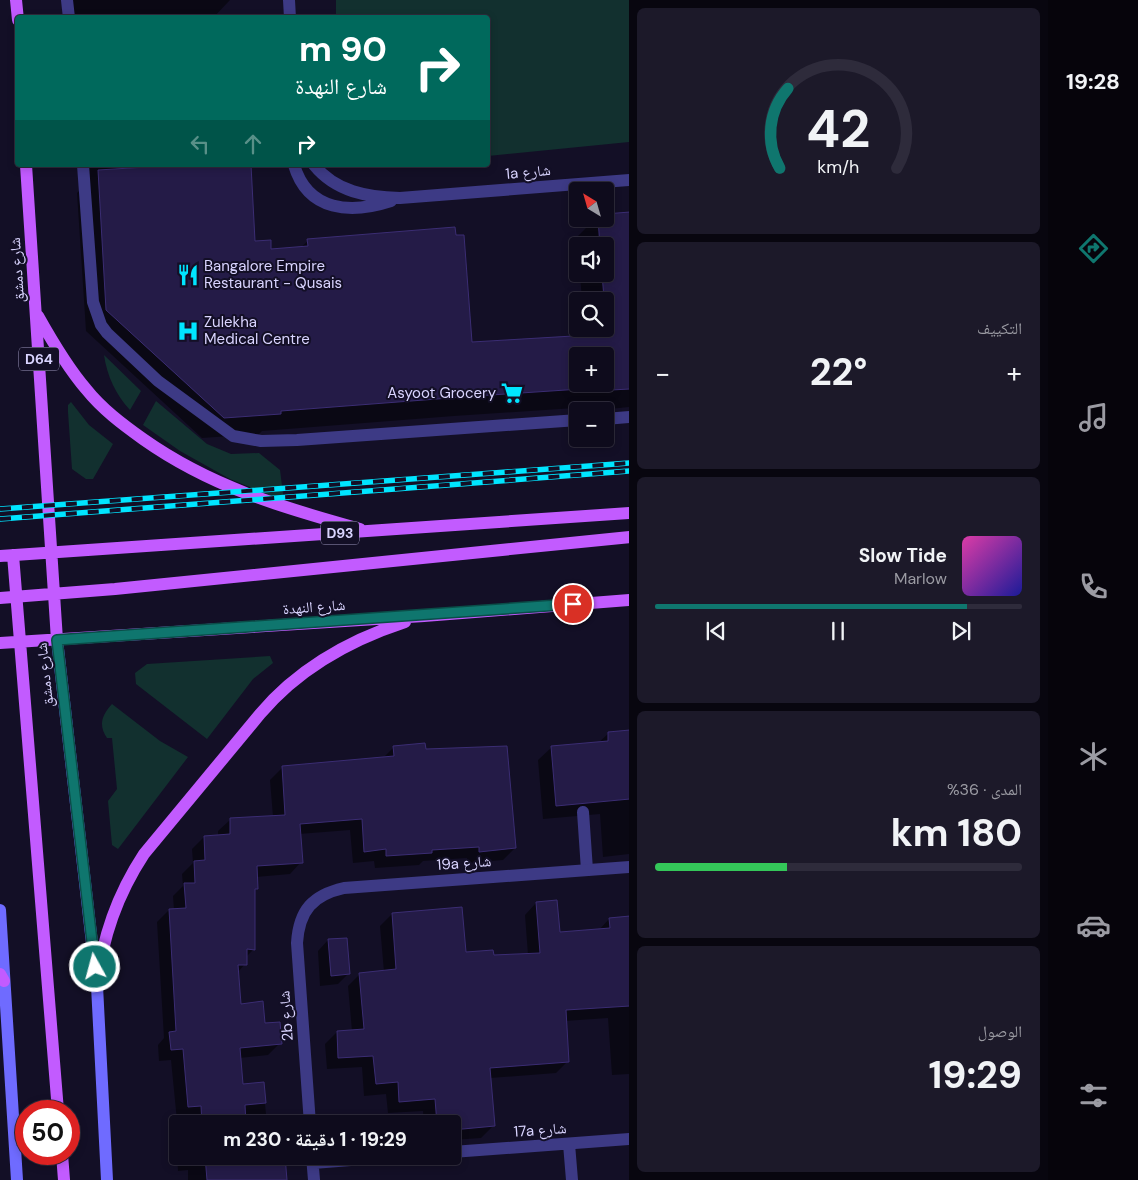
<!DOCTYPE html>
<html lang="ar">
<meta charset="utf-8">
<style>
body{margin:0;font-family:"DM Sans","Noto Naskh Arabic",sans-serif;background:#1c1929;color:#f1f3f6;direction:rtl;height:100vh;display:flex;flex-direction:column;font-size:19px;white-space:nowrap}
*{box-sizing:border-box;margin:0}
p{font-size:16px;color:#9b9ba3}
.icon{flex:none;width:28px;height:28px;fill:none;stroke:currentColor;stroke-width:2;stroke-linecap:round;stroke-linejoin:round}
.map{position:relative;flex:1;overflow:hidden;direction:ltr}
.details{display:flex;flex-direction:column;gap:8px;padding:8px;background:#08060f;width:419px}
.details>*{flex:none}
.guide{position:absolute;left:15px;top:15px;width:475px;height:152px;border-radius:5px;box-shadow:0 2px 8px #0003,0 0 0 1px #2e2b3b;direction:rtl;background:#00695c;color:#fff;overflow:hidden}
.needle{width:32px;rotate:323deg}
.buttons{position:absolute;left:569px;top:182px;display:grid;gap:10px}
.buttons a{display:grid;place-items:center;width:45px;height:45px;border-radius:5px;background:#0e0b1c;box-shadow:0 2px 8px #0003,0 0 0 1px #2e2b3b;font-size:25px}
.speed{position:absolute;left:15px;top:1100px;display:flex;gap:10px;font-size:25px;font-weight:700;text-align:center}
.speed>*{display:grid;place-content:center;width:65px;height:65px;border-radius:50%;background:#0e0b1c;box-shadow:0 2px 8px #0003,0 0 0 1px #2e2b3b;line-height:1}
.speed .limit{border:8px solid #d22;background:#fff;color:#111}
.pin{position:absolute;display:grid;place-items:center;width:42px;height:42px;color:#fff;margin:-21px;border:2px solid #fff;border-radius:50%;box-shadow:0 1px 5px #0007}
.me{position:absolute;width:55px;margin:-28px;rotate:353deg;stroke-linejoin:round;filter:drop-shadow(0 0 4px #0008)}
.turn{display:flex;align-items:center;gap:18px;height:105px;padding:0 20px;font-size:22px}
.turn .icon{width:65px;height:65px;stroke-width:2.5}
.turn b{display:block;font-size:35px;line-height:42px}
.lanes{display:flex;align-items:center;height:48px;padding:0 20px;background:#0003;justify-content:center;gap:25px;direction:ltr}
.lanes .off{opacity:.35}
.big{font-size:38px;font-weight:700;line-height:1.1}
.details .tile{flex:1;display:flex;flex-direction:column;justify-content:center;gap:8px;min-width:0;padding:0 18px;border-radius:8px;background:#1c1929}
.details .dial{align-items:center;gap:0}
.dial svg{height:130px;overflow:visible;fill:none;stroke:#2e2b3b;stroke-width:7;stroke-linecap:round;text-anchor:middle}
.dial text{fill:#f1f3f6;stroke:none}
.song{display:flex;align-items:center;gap:15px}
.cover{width:60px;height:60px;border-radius:8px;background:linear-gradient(135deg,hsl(320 70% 55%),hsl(240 70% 35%))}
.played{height:5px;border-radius:2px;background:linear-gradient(90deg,#0f766e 85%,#2e2b3b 85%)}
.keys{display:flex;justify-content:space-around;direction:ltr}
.heat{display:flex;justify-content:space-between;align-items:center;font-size:28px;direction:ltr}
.charge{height:8px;border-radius:4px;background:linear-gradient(90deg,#34c759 36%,#2e2b3b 0)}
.trip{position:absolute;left:169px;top:1115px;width:292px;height:50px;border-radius:5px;background:#0e0b1c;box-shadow:0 2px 8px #0003,0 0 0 1px #2e2b3b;font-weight:700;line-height:50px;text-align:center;direction:rtl}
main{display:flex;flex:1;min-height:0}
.tabs{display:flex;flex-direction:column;width:90px;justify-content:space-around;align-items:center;background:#06040b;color:#9b9ba3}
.tabs .icon{width:35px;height:35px}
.tabs .selected{color:#0f766e}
.tabs b{font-size:22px;color:#f1f3f6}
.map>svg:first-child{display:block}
.green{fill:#12302f}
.shadow{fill:#0007;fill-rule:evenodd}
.building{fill:#241b47;stroke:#3b2d73;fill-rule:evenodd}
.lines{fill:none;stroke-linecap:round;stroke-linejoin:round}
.lane{stroke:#3d3a85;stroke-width:12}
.street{stroke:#3d3a85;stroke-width:12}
.secondary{stroke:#6f6bff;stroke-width:12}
.primary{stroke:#c25bff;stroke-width:12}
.rail-casing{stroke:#00e5ff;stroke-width:5.5}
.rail{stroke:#130f26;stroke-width:4;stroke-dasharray:11;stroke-linecap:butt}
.route-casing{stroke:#0a4d48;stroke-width:12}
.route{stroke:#0f766e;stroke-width:9}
.labels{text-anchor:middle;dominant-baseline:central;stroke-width:4;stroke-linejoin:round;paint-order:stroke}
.shield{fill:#130f26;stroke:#9e99be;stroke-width:1}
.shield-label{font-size:14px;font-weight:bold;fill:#d9d4ff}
.street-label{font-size:15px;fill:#d9d4ff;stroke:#130f26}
.poi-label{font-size:15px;fill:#d9d4ff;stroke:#130f26;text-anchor:start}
</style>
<main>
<nav class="tabs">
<b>19:28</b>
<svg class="icon selected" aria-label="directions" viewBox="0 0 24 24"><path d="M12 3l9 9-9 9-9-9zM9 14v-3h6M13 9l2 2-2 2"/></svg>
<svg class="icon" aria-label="music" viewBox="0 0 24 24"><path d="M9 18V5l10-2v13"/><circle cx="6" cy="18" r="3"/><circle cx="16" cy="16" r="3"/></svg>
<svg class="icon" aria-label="phone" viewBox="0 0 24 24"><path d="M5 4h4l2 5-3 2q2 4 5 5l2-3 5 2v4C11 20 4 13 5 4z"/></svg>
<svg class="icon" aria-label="climate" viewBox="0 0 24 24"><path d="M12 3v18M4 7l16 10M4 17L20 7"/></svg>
<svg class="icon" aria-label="car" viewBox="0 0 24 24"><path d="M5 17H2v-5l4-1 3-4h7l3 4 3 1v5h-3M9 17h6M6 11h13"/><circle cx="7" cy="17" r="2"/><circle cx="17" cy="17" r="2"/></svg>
<svg class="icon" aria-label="filters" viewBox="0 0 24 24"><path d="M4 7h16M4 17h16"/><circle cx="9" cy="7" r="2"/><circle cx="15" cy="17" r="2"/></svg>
</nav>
<section class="details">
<div class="tile dial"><svg viewBox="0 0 100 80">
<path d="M14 69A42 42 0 1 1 86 69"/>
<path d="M14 69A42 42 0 0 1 19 20" stroke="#0f766e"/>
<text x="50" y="56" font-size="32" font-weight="700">42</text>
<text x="50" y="72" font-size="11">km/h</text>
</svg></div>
<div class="tile"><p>التكييف</p>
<div class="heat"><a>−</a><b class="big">22°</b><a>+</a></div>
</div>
<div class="tile">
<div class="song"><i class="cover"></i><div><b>Slow Tide</b><p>Marlow</p></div></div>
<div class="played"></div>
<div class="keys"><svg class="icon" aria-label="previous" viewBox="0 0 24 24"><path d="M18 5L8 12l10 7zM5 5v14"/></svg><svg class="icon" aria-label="pause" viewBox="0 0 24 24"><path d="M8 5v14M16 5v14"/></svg><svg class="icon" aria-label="next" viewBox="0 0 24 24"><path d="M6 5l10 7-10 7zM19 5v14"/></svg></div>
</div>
<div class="tile"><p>المدى · 36%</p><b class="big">180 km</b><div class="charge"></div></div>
<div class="tile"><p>الوصول</p><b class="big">19:29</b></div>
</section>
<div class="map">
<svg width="630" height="1180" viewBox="0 0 630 1180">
<rect width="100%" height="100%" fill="#130f26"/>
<path class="green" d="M336,0H629V142L488,156V18L336,17Z
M104,355L141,391L130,410C116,395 107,376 104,355Z
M156,401L207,444L231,454L259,453L280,470L284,501L230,479L180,451L143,425Z
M71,402L89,425L113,444L93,479H86L72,469L68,412V405Z
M270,656L273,663L253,679L207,739L136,684L135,673L147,664Z
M112,704L160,741L188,757L118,849L112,845L108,801L117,789L112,738H107C98,725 102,715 112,704Z"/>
<path class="shadow" d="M67,0H230L213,18H68Z
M80,165H248L254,242L270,251L300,248L308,241L471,344L585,337L584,329H605V301H582L580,274H605V246H578L577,237L595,219L630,214V407L590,411V407L454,416L262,431L259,434L202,438L86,331L77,193L82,188ZM578,356H605V384H578Z
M630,731V854L603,857L600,814L543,819L538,760L552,747L598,743L609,733Z
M394,747L424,751L515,848L503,860L468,863L467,858L423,861L419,865L375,868L374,861L353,863L350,830L299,834L301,862L290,874L256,877L257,888L253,892L254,949L246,957L245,964L238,972L240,1005L264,1024L280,1043L268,1055L239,1058L242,1086L263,1084L267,1124H178V1131L171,1060L159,1061L158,1045L164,1038L157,922L169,910H174L173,896L183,886L182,874L193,863L192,849L204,837L218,836V831L230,820L273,817L270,780L282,768L382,759Z
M536,903L559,933L598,931L609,919L630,917V1074L612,1075L608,1018L565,1021L568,1061L556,1073L490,1078L493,1126L481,1138L452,1140V1124H424L423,1111L388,1113L386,1094L364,1096L362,1067L327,1069L325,1044L337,1032L352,1031L348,986L360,974L384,972L380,926L392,914L465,953L493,957L528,955L525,915Z
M328,940L348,974L338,984L320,986L318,951Z
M177,1154L178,1156H282L283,1180H188V1170L178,1171Z"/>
<path class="building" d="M179,165H251L255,241L271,240V249L308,246L307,239L455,227L456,235H464L472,342L607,334L602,274H605V246H600L598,219H605V214L630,212V389L611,390V387L476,396L281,411V414L224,418L106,310L98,170ZM578,356H605V384H578Z
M630,730V799L556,806L551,746L608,741V732Z
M425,743L426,749L507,746L516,848L479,852V847L432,850V853L386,856V849L364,852L362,819L300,824L303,863L257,866L258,889H255V950L247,949V965H238L241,1004L263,1001L265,1023L280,1022L282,1044L240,1048L243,1084L264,1082L266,1103L245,1105L246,1124H202L201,1106L188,1107L183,1049L171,1050L169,1032L176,1031L169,909L186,908L184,883H195L194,861L205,860L204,836L230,834V818L285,815L282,766L394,756L393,746Z
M557,900L560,932L610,928L609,918L630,916V1006L566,1010L569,1062L490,1068L495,1126L452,1130V1124H437L435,1099L399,1102L398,1082L376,1084L373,1056L338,1058L337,1031L364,1029L359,973L396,969L392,913L462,907L466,952L493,950L494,955L540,953L536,902Z
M347,938L350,974L331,976L328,939Z
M205,1156H285L287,1180H207Z"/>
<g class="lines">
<path class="lane" d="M583,812L587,870"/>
<path class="street" d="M67,0L69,18
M289,0L290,18
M83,165L93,302L101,325L107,333L158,381L233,436L261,441L297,440L578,420
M294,165C308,212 351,214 391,201
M314,165C336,192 367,197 400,198L630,180
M605,419L630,417
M310,1124L297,943C299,910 313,895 344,888L630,867
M569,1144L572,1180
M452,1152L630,1139
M312,1156L314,1180
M313,1163L401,1156"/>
<path class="secondary" d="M57,640L97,986L107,1180
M0,910L17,1180"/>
<path class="primary" d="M16,0L18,20
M26,165L57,640
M38,316C52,341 67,367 86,389C102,409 122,424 143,439C211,487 281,507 360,529
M13,555L58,1111
M0,556L630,513
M0,598L115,589L630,537
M0,643L424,616L630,600
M0,974L4,981
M97,986C102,937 117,895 144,854L260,714C298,669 350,640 405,622
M62,1154L64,1180"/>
<g class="rail-casing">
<path id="rail" d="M0,509L630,463
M0,519L630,471"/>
</g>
<use href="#rail" class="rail"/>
</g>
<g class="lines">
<g class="route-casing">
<path id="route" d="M95,967L57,640L573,604"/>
</g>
<use href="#route" class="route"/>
</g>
<defs>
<g id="restaurant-bare" transform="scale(1.725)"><path d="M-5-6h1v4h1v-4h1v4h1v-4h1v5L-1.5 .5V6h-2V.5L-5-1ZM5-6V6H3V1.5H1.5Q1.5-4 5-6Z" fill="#00e5ff" stroke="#130f26" stroke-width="2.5" paint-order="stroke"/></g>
<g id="hospital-bare" transform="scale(1.725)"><path d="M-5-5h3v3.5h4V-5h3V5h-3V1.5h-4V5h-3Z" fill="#00e5ff" stroke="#130f26" stroke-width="2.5" paint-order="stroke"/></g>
<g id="supermarket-bare" transform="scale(1.725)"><path d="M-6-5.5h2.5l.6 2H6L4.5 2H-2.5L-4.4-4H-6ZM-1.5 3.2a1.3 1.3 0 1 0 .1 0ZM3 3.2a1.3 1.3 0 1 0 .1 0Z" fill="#00e5ff" stroke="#130f26" stroke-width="2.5" paint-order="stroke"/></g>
</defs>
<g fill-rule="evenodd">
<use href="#restaurant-bare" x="188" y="275"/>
<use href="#hospital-bare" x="188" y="331"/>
<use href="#supermarket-bare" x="512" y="393"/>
</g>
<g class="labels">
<g class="shield">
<rect x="19" y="347.5" width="40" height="23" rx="4"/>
<rect x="321" y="521.5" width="38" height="23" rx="4"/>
</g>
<g class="shield-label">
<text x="39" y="359">D64</text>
<text x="340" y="533">D93</text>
</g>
<g class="street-label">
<text transform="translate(528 172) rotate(-5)">1a شارع</text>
<text transform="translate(17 270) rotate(-94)">شارع دمشق</text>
<text transform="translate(314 607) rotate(-4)">شارع النهدة</text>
<text transform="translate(45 675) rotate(-96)">شارع دمشق</text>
<text transform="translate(464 863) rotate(-4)">19a شارع</text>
<text transform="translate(286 1016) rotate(-94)">2b شارع</text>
<text transform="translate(540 1130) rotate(-4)">17a شارع</text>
</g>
<g class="poi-label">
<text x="204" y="266">Bangalore Empire<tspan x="204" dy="17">Restaurant - Qusais</tspan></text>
<text x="204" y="322">Zulekha<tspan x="204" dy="17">Medical Centre</tspan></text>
<text x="496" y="393" text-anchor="end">Asyoot Grocery</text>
</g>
</g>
</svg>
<div class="buttons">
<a><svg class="needle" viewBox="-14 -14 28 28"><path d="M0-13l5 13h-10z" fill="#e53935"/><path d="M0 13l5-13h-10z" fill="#9b9ba3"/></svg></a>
<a><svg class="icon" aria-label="sound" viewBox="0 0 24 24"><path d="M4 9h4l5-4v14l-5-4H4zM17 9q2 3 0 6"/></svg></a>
<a><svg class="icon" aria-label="search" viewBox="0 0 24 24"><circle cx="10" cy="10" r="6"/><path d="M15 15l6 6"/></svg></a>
<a>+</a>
<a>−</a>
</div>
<div class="speed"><div class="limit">50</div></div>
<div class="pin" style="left:573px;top:604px;background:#d93025"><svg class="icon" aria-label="arrive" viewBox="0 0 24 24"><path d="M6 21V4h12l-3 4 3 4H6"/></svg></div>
<svg class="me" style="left:95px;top:967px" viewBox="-20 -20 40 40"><circle r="17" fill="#0f766e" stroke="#fff" stroke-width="3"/><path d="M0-11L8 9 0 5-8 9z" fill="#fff"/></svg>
<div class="trip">19:29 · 1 دقيقة · 230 m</div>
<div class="guide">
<div class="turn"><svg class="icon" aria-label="right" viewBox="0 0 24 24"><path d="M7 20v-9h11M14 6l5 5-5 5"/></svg><div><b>90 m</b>شارع النهدة</div></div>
<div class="lanes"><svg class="icon off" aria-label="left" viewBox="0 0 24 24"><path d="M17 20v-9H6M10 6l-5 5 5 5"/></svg><svg class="icon off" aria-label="ahead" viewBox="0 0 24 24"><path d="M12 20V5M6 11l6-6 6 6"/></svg><svg class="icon" aria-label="right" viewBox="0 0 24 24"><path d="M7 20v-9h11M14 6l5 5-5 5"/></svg></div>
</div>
</div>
</main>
